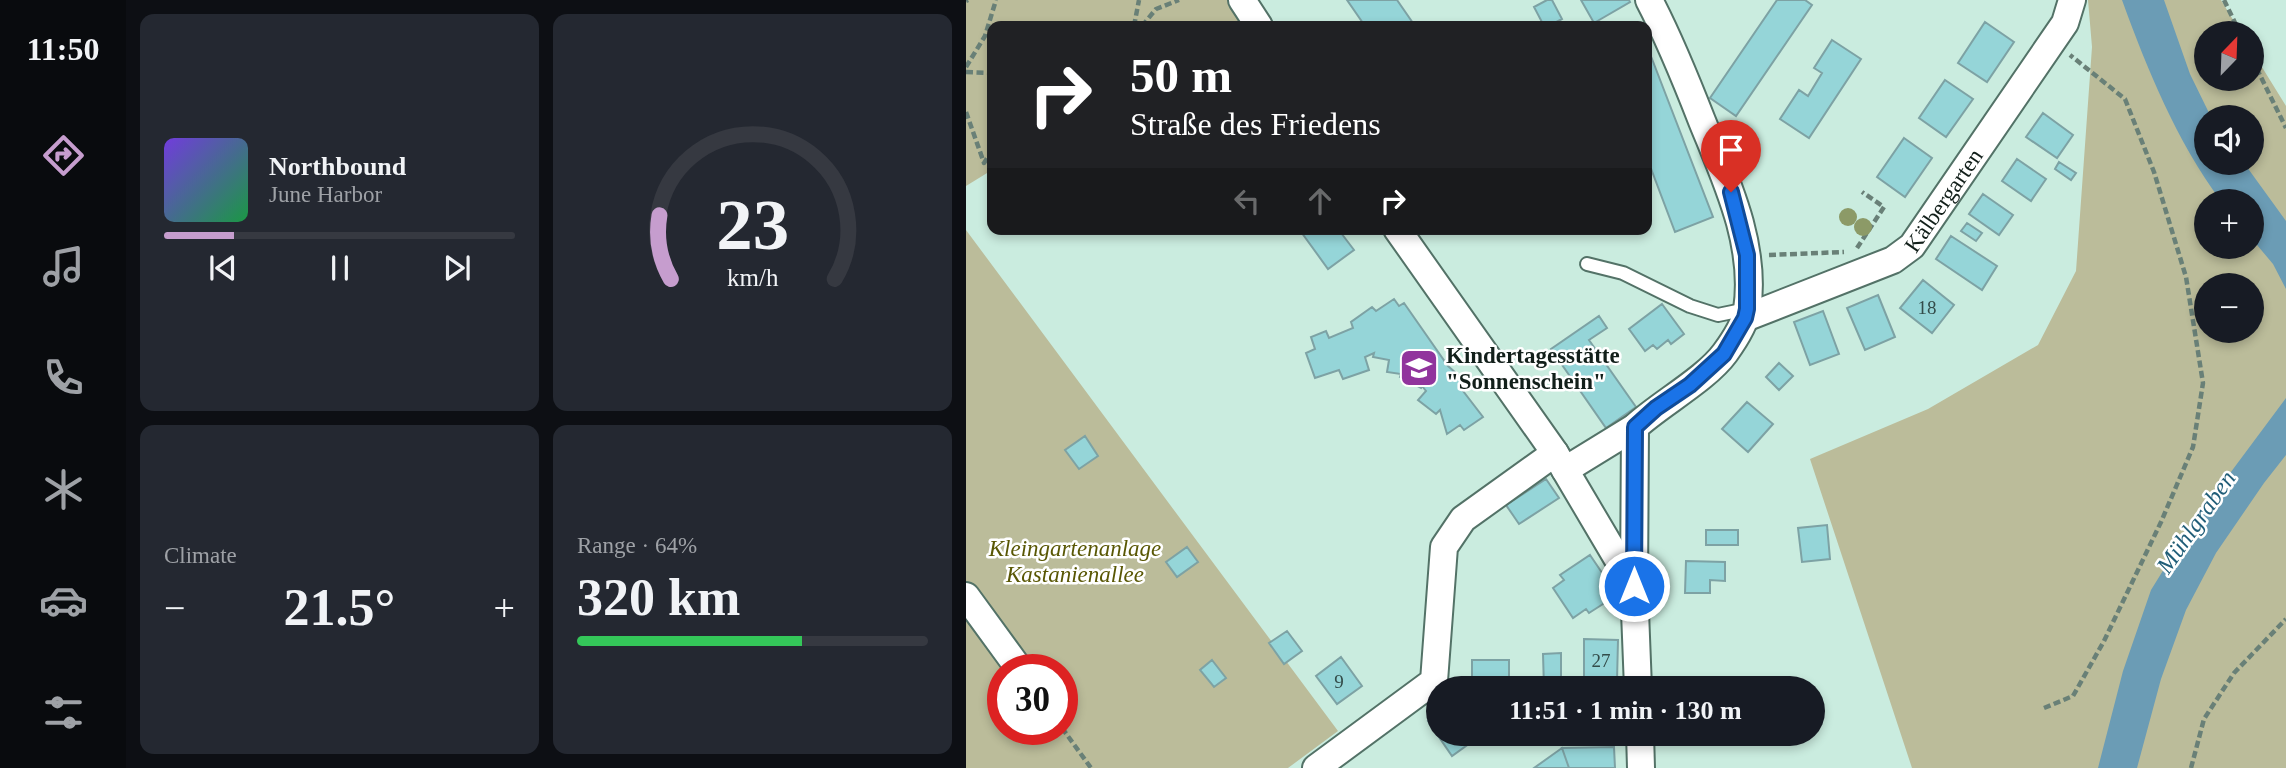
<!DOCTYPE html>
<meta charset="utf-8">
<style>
body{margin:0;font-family:Georgia,serif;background:#242831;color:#f1f3f6;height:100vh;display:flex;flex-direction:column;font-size:26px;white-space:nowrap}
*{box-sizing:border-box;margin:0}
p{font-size:23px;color:#9ea1a6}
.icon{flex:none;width:38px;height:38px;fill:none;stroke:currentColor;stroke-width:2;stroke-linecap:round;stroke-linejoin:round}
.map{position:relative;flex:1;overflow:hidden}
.side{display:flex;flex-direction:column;gap:14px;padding:14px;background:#0d0f14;width:840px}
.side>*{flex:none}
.hud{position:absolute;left:21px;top:21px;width:665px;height:214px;border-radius:14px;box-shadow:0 4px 10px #0003;background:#202124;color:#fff;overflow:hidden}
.needle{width:46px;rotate:23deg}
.controls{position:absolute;left:1228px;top:21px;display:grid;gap:14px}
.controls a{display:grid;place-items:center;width:70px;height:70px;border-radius:50%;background:#171b24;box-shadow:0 4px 10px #0003;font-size:35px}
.speed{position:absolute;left:21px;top:654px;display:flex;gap:14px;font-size:35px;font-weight:700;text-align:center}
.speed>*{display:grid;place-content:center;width:91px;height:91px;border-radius:50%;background:#171b24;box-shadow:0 4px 10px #0003;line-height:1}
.speed .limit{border:10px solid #d22;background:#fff;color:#111}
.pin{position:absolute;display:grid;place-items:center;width:60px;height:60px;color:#fff;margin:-72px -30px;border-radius:50% 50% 50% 0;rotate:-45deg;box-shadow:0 0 7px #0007}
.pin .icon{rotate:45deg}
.me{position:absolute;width:77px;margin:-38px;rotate:0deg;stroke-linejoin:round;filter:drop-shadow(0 0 5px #0008)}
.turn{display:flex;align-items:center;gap:24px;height:147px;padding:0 28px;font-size:32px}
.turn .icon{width:91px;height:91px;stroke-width:2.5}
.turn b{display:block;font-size:49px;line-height:60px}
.lanes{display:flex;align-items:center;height:66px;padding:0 28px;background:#0003;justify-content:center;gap:35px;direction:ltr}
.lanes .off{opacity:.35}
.big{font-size:52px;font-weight:700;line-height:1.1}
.side .card{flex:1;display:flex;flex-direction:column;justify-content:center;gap:10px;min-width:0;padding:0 24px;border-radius:14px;background:#242831}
.side .dial{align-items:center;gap:0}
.dial svg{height:182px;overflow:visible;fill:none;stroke:#363941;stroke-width:7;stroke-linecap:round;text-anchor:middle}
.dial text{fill:#f1f3f6;stroke:none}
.song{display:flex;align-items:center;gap:21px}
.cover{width:84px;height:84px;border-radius:10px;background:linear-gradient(135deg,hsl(260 70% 55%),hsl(140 70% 35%))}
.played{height:7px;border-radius:4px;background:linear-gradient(90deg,#c69dce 20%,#363941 20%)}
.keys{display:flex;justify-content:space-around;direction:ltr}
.heat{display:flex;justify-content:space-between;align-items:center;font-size:38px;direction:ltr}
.charge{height:10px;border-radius:5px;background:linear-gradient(90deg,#34c759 64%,#363941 0)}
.side .tiles{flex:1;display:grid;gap:14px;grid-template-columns:repeat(2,1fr)}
.trip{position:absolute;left:460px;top:676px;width:399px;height:70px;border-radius:35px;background:#171b24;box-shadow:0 4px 10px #0003;font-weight:700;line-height:70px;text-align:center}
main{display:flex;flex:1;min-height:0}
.tab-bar{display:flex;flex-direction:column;width:126px;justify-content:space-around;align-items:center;background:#090b0e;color:#9ea1a6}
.tab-bar .icon{width:49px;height:49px}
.tab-bar .current{color:#c69dce}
.tab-bar b{font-size:32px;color:#f1f3f6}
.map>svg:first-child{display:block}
.green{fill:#bbbc9a;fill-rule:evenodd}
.water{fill:#6b9cb5}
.building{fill:#95d5d8;stroke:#7da2a4;stroke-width:2}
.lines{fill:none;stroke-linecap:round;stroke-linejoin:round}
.lane-casing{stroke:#537267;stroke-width:16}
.street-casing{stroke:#537267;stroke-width:30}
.path{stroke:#698077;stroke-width:4.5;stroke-dasharray:7 3.5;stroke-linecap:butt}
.lane{stroke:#fff;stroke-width:12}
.street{stroke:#fff;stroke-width:26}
.tree{fill:#8c9a67}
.route-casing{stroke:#114b97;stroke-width:18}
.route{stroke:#1a73e8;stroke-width:12}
.labels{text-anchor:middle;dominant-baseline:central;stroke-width:5;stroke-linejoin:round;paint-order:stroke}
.number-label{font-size:19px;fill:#334c4a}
.street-label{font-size:23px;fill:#121f1a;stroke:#fff}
.poi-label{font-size:23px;font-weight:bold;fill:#121f1a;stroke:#fff;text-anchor:start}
.park-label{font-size:23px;font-style:italic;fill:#595704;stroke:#fff}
.water-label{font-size:24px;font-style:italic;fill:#215e79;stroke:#fff}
</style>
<main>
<nav class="tab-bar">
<b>11:50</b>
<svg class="icon current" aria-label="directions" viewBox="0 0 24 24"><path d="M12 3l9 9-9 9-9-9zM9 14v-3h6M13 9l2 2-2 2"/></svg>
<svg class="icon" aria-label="music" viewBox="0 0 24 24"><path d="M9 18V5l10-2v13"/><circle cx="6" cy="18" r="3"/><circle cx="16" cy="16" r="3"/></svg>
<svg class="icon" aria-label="phone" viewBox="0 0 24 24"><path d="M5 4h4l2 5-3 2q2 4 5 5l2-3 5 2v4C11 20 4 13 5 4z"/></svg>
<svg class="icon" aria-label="climate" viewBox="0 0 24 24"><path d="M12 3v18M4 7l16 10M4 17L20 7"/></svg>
<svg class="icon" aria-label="car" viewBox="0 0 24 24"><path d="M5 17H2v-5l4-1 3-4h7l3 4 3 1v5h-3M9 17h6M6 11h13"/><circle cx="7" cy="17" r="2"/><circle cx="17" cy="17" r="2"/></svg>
<svg class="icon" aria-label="filters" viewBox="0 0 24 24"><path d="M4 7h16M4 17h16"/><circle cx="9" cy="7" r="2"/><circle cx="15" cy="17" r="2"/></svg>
</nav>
<section class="side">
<div class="tiles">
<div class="card">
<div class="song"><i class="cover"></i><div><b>Northbound</b><p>June Harbor</p></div></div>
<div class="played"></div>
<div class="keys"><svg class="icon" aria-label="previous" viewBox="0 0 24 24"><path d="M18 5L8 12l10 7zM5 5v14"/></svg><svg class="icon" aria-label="pause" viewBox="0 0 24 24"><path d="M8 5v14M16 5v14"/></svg><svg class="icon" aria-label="next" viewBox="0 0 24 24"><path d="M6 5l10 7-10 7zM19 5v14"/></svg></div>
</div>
<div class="card dial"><svg viewBox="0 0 100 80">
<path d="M14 69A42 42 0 1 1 86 69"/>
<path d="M14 69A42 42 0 0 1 9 41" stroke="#c69dce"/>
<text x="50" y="56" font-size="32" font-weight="700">23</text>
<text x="50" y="72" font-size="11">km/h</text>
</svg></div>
<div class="card"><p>Climate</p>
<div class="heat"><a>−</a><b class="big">21.5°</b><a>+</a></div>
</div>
<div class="card"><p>Range · 64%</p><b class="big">320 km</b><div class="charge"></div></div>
</div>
</section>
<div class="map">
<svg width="1320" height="768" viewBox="0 0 1320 768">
<rect width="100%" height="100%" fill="#caecdf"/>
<path class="green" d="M0,0H263L280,26H26V170L0,186Z
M1122,0H1255L1275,33H1241V79H1286V51L1320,106V768H946L844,459L962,409L1072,345L1110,271L1126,47ZM1241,117H1286V163H1241ZM1241,201H1286V247H1241ZM1241,285H1286V331H1241Z
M0,230L372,731L322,768H0ZM37,670H96V730H37Z"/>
<path class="water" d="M1156,0H1198L1224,74L1245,117H1241V163H1278L1320,221V289L1307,264L1286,239V201H1255C1211,142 1181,69 1156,0Z
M1320,398V455L1298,483L1250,553L1220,610L1195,679L1171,768H1132L1157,671L1185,590L1224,527Z"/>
<path class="building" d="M381,0H431L449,26H399Z
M581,0H586L596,19L583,26H578L568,7Z
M615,0H663L664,2L628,23Z
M839,0L846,5L770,116L744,98L811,0Z
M1019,22L1048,42L1021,82L992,63Z
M866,40L895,59L843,138L814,119L833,90L842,96L856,73L848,68Z
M681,46L747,217L709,232L681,158Z
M979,80L1007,99L980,137L953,118Z
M1077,113L1107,135L1091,158L1060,137Z
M938,138L966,158L939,197L911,177Z
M1051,159L1080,179L1065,201L1036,181Z
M1093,162L1110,173L1105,180L1089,169Z
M1017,194L1047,215L1033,235L1003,214Z
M1001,223L1016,233L1010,241L995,231Z
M333,229H372L388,250L362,269Z
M985,236L1031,266L1016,290L970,259Z
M957,280L988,305L966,333L934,308Z
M912,295L929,337L899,350L881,308Z
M428,299L433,306L438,303L482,366L499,381L494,387L517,417L498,430L494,425L481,434L474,410L470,414L452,400L460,391L456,386L455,388L434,377L435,374L421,372L423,360L407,357L408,353L399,357L403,370L377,379L373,370L349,378L340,353L349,349L345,337L360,331L363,338L387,328L385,322L406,307L410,311Z
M696,304L718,334L705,344L702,340L691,349L687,345L679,351L663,329Z
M857,311L873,354L844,365L828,322Z
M633,316L641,328L623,340L670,407L640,428L585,349Z
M813,363L827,376L813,390L800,377Z
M781,402L807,424L782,452L756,429Z
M119,436L132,456L113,469L99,450Z
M580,479L593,498L553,524L540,505Z
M861,525L864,559L836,562L832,528Z
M740,530H772V545H740Z
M221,547L232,562L211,577L200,562Z
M624,555L651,595L623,613L620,609L607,618L587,588L598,580L594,575Z
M720,561L759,562V581L744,580V593H719Z
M321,631L336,651L318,664L303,643Z
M618,639L652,640L651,681H618Z
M595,653V688H578L577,654Z
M375,657L396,686L371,704L350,676Z
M246,660L260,678L248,687L234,670Z
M506,660H543V688H506Z
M472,714V733H518L486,756L462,721Z
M723,733H755V734L724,736Z
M648,747L649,768H603L596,748Z
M596,748L603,768H568Z"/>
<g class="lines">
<g class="lane-casing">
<path id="lane" d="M621,264L657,273L724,306L752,315L781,309"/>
</g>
<g class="street-casing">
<g id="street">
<path d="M276,0L293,26"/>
<path d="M431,229L589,453L667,585"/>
<path id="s1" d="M779,318L927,260L946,246L1099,23L1106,0"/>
<path d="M599,470L669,427"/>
<path d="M0,596L54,670"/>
<path d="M672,688L668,586L669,427C694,404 740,379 759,353C767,342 779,324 781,310C791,245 760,180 736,121C720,80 704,40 683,0"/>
<path d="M674,733L675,768"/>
<path d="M350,768L468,681L478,547L497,519L589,453"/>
</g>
</g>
<path class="path" d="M1258,0L1274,33
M0,1L2,0
M168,26L173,0
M176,26L190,9L213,0
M1286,59L1320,128
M0,67L19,36L30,0
M0,72L26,73
M0,112L18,163L26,151
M891,248L918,207L896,192
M803,255L878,252
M1078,708L1107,696L1138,641L1195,522L1227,447L1237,383L1220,277L1188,172L1159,99L1104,55
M96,728L125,768
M1225,768L1238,719L1268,673L1320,619"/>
<use href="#lane" class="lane"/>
<use href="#street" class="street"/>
</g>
<g class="tree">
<circle cx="882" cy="217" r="9"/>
<circle cx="897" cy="227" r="9"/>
</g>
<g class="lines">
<g class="route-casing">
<path id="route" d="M668,586L669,427L690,408L724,385L758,354L779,318L781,309V255L765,192"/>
</g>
<use href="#route" class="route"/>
</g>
<defs>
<g id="school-square" transform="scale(2.0125)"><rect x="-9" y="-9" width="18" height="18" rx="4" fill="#91349d" stroke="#fff"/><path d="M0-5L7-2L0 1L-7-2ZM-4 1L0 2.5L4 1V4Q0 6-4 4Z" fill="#fff"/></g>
</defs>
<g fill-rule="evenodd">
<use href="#school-square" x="453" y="368"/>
</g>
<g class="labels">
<g class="number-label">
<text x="961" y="307">18</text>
<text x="635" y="660">27</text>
<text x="373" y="681">9</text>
</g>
<g class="street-label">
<text stroke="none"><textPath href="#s1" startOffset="238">Kälbergarten</textPath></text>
</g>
<g class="poi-label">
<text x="480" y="355">Kindertagesstätte<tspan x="480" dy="26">"Sonnenschein"</tspan></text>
</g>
<g class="park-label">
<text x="109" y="548">Kleingartenanlage<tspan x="109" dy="26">Kastanienallee</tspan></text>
</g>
<g class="water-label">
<text transform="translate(1230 522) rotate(-55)">Mühlgraben</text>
</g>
</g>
</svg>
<div class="controls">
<a><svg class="needle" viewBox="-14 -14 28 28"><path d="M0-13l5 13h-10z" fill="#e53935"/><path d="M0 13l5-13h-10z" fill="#9ea1a6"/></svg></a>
<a><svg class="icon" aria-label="sound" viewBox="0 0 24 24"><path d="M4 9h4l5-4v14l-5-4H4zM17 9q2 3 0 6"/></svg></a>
<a>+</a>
<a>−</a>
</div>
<div class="speed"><div class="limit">30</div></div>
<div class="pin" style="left:765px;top:192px;background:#d93025"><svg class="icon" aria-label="arrive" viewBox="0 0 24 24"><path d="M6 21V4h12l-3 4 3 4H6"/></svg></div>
<svg class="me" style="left:668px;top:586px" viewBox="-20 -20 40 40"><circle r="17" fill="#1a73e8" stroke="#fff" stroke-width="3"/><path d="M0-11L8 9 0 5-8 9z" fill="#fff"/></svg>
<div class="trip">11:51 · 1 min · 130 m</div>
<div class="hud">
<div class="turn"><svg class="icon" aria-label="right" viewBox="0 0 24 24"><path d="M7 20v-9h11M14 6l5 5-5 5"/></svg><div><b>50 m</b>Straße des Friedens</div></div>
<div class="lanes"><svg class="icon off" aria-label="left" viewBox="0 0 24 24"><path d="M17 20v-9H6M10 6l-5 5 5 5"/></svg><svg class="icon off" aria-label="ahead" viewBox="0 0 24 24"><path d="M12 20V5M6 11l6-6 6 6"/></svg><svg class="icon" aria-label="right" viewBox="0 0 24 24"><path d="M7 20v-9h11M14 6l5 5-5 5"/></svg></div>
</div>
</div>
</main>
